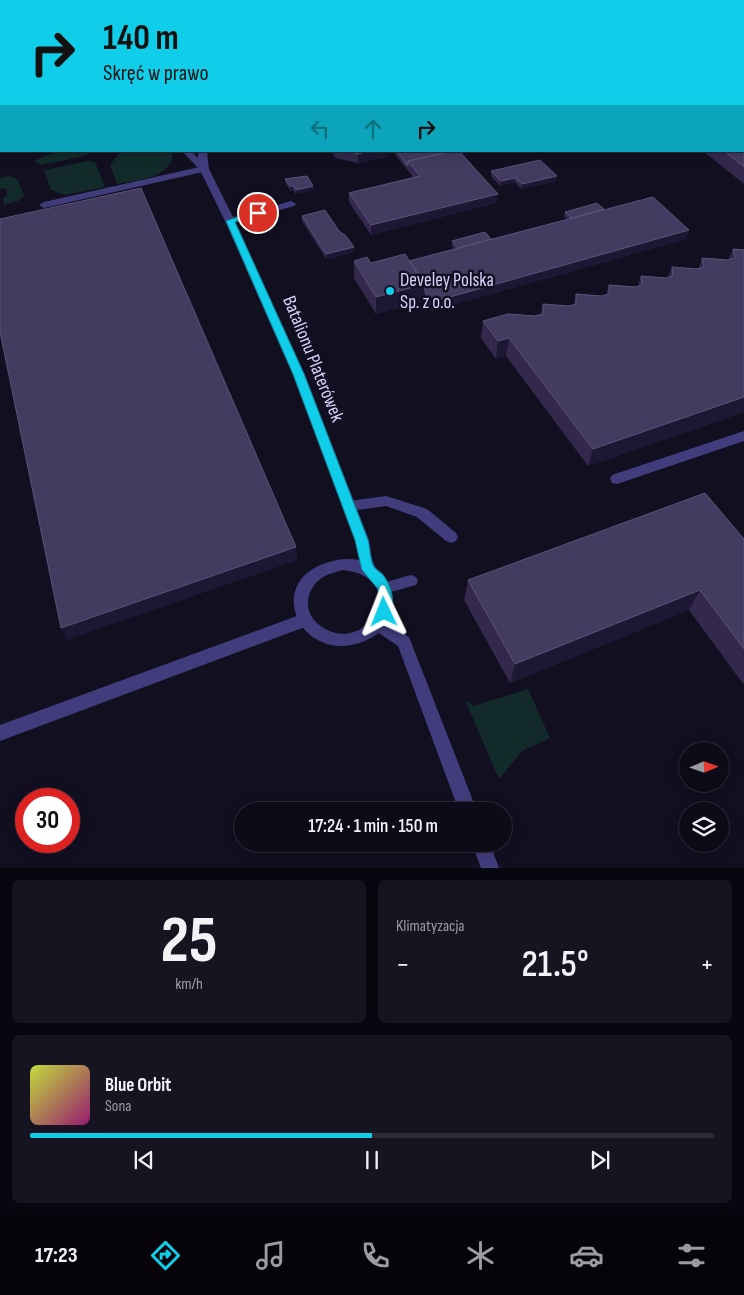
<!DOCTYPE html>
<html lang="pl">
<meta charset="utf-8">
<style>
body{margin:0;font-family:"Sofia Sans Condensed",sans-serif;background:#171422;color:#f1f3f6;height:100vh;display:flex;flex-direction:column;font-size:19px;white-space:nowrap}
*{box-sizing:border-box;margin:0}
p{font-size:16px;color:#9b9ba2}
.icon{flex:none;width:28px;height:28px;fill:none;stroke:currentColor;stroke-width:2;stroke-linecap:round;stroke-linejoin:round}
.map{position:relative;height:868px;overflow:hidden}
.details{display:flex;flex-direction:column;gap:12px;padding:12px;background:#08060e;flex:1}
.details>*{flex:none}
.banner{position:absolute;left:0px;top:0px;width:745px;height:152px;box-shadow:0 2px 12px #0003,0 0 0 1px #2e2b38;background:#10cee9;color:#111;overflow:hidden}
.needle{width:32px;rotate:88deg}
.buttons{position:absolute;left:679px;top:742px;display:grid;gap:10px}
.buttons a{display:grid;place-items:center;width:50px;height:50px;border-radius:50%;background:#0e0b19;box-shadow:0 2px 12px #0003,0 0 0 1px #2e2b38;font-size:25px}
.speed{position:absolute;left:15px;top:788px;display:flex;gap:10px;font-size:25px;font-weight:700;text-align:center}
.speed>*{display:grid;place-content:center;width:65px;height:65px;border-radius:50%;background:#0e0b19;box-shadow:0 2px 12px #0003,0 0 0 1px #2e2b38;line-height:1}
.speed .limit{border:8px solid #d22;background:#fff;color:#111}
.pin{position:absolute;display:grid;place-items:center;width:42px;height:42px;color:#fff;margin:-21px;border:2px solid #fff;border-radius:50%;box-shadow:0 1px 5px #0007}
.me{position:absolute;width:55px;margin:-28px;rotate:358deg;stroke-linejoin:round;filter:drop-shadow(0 0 4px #0008)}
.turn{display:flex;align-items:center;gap:18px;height:105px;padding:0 20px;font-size:22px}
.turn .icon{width:65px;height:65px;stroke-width:2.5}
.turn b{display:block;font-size:35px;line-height:42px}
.lanes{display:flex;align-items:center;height:48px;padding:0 20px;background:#0003;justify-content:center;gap:25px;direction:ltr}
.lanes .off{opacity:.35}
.big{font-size:38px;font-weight:600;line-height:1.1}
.details .card{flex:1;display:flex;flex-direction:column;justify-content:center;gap:8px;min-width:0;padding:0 18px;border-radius:8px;background:#171422}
.details .dial{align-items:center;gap:0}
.dial b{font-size:65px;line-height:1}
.song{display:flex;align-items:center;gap:15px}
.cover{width:60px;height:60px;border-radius:8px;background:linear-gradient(135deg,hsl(70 70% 55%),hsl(320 70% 35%))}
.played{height:5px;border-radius:2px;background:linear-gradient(90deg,#10cee9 50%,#2e2b38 50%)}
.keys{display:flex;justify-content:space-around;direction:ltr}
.heat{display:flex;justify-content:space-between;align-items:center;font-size:28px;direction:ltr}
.details .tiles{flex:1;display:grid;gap:12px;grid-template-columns:1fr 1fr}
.card:last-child{grid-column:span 2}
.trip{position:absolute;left:234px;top:802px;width:278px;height:50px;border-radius:25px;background:#0e0b19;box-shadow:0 2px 12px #0003,0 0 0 1px #2e2b38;font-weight:600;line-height:50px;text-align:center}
.tab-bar{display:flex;height:80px;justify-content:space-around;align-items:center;background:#06040a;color:#9b9ba2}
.tab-bar .icon{width:35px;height:35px}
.tab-bar .active{color:#10cee9}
.tab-bar b{font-size:22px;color:#f1f3f6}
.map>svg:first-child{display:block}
.green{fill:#122a2a}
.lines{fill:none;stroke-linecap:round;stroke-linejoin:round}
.lane{fill:#413d7d;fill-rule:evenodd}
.street{fill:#413d7d;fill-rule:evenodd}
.secondary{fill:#7770f5;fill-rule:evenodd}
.tram{stroke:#10cee9;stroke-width:1}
.wall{fill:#32294d}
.shaded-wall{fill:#1d1734}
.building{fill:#433b60;stroke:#5b5378}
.route{fill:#10cee9;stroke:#0a8697}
.poi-dot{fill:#10cee9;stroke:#120f21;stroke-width:2}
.labels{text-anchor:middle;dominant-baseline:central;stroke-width:5;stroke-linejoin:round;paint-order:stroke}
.poi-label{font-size:19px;fill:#d8d2fc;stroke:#120f21;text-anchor:start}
.street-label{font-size:19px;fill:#d8d2fc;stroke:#120f21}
</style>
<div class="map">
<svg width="744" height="868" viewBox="0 0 744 868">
<rect width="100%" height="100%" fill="#120f21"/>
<path class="green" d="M64,151H93L85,156L41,165L34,161L45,156Z
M121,151H170L173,157C166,179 137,180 117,184L110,165Z
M88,161L95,162L105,187L65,195L51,190L44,170Z
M10,176L18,180L24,196L18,201L4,205L3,198L7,196L6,188L0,189V178Z
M528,689L550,738L522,751L499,779L465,700L474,706Z"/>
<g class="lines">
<path class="lane" d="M204,166L207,167V171L44,208L39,205L44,202Z
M291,201L296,204L294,206L230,224L225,221L227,219Z
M744,431V441L617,484L612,483L610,479L612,475Z
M386,496L427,509L456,533L458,537L456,541L451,543L446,541L417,517L386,506L349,511L344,510L342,506L344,502L349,501Z
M411,575L416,577L418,581L416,585L384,594L379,592L377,588L379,584Z
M305,613L310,615L312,620L310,625L0,741V725Z
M378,617L409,637L477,811H459L398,646L373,629L371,624L373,619Z
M472,844H490L499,868H481Z"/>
<path class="street" d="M182,151H191L198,158V151H207L209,169L235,221L305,375L369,540C371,548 371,559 375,566C376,569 381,571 383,574C389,582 393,593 393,602C393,618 383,633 369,639C304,671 261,584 326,563C338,559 347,558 359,560L355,540L293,375L225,221L200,170ZM343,570C415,578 364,662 318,624C301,610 307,585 325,576C330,573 337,572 343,570Z"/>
<path class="secondary" d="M0,113L1,114V119H0Z
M0,138H1V144H0Z"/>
<path class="tram" d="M475,1L482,0
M495,1L501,0"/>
</g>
<path class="wall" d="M744,102V184L703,151H744Z
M331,151H459L496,203L371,235L349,202V193L414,178L393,152H389L386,157L358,163L336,158Z
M491,171L556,181L521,189L515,182L500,186L491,176Z
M285,179L313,186L314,190L296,194L293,190L291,191L286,184Z
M604,209L689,230L686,239L431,311L424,301L376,314L354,278V261L371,263L409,261L454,249L452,246V241L491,239L567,219L564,216L565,212Z
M302,216L354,252L326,259L302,221Z
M733,249L744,250V412L588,466L506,356L496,359L481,338L483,321L535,316L541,314L543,304L569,306L574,305L576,294L602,296L606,295L609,285L635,287L638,286L641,276L666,278L668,277L672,267L697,269L699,268L702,258L728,260Z
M744,539V685L689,610L510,683L464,600L468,580Z"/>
<path class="shaded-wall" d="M369,151H393V152H389L386,157L358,163V154Z
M557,176L556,181L521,189L522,184Z
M515,178V182L500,186L501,181Z
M290,186H293V190L291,191Z
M313,186L314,190L296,194V190Z
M498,194L496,203L371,235V225Z
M689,230L686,239L431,311L432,302Z
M354,247V252L326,259V254Z
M425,284L424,301L376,314V297Z
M509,338L506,356L496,359L498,341Z
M744,397V412L588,466L593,449Z
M296,547L298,560L67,640L61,628Z
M700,590L689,610L510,683L515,664Z"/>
<path class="building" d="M0,0H17L9,1H1V3H0Z
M153,0H195L196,1H154Z
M317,0H330L331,1H318Z
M744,102V167L724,151H744Z
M347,151H369L358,154Z
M396,151H453L408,161V166Z
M453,151H459L498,194L371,225L349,193L420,176L408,161Z
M540,160L557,176L522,184L515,178L501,181L491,171Z
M307,176L313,186L296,190L293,186H290L285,179Z
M141,188L296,547L61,628L0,332V219Z
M653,197L689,230L432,302L425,292V284L409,261Z
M597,203L604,209L571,218L565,212Z
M325,210L339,231L346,236L354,247L326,254L302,216Z
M485,232L491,239L458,248L452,241Z
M733,249L744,250V397L593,449L509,338L498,341L483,321L508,314L535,316L543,314V304L569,306L576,304V294L602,296L609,294V285L635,287L642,285L641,276L666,278L673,276L672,267L697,269L704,267L702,258L728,260L735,258Z
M405,254L425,284L376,297L354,261L367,257L371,263Z
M705,493L744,539V649L700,590L515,664L468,580Z"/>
<path class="route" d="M258,210L262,213L261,215L235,222L304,374L368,540C370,548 370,560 374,567C376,570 381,573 383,575C392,587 396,602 389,616L384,618L380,616L378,612L380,600L378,589L362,570L355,540L293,374L226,221Z"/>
<circle class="poi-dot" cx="390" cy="291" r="5"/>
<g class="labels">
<g class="poi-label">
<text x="400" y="280">Develey Polska<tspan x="400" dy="22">Sp. z o.o.</tspan></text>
</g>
<g class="street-label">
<text transform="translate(313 359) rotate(68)">Batalionu Platerówek</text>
</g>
</g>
</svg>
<div class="buttons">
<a><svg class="needle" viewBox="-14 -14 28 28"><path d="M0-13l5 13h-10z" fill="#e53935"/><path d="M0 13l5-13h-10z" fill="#9b9ba2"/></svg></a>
<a><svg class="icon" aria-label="layers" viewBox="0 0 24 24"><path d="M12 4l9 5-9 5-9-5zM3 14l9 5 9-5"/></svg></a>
</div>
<div class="speed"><div class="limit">30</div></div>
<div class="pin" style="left:258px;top:213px;background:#d93025"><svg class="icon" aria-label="arrive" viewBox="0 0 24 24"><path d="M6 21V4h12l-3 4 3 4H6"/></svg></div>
<svg class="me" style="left:384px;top:612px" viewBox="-20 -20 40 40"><path d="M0-17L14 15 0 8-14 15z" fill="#10cee9" stroke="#fff" stroke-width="4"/></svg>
<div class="trip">17:24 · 1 min · 150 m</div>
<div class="banner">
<div class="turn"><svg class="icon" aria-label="right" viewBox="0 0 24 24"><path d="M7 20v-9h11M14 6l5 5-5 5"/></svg><div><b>140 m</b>Skręć w prawo</div></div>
<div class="lanes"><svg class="icon off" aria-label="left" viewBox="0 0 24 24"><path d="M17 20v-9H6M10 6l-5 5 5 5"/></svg><svg class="icon off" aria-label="ahead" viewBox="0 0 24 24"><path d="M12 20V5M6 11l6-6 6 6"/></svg><svg class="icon" aria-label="right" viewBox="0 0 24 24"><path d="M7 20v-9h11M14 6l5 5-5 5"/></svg></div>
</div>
</div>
<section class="details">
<div class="tiles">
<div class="card dial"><b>25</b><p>km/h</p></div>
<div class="card"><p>Klimatyzacja</p>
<div class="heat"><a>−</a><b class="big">21.5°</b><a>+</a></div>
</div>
<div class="card">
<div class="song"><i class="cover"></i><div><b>Blue Orbit</b><p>Sona</p></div></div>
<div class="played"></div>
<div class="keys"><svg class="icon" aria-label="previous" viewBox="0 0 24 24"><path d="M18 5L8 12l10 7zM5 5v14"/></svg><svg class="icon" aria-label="pause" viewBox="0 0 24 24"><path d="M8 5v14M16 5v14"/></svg><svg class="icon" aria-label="next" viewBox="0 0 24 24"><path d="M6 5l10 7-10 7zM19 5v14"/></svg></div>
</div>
</div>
</section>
<nav class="tab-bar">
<b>17:23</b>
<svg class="icon active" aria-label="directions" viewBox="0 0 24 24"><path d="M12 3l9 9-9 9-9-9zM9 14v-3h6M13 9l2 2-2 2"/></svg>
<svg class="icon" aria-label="music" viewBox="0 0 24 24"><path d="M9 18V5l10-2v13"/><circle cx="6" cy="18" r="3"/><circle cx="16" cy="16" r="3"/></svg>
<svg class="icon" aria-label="phone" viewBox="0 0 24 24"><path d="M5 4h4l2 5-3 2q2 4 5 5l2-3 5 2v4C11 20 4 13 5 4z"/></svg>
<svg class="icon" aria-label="climate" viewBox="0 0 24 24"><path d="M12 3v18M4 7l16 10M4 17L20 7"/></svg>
<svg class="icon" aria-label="car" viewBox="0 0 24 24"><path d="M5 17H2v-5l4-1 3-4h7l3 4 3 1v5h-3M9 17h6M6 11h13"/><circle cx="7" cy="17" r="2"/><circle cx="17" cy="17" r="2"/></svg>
<svg class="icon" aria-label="filters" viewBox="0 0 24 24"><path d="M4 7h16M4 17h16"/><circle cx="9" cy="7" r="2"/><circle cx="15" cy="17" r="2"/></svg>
</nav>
